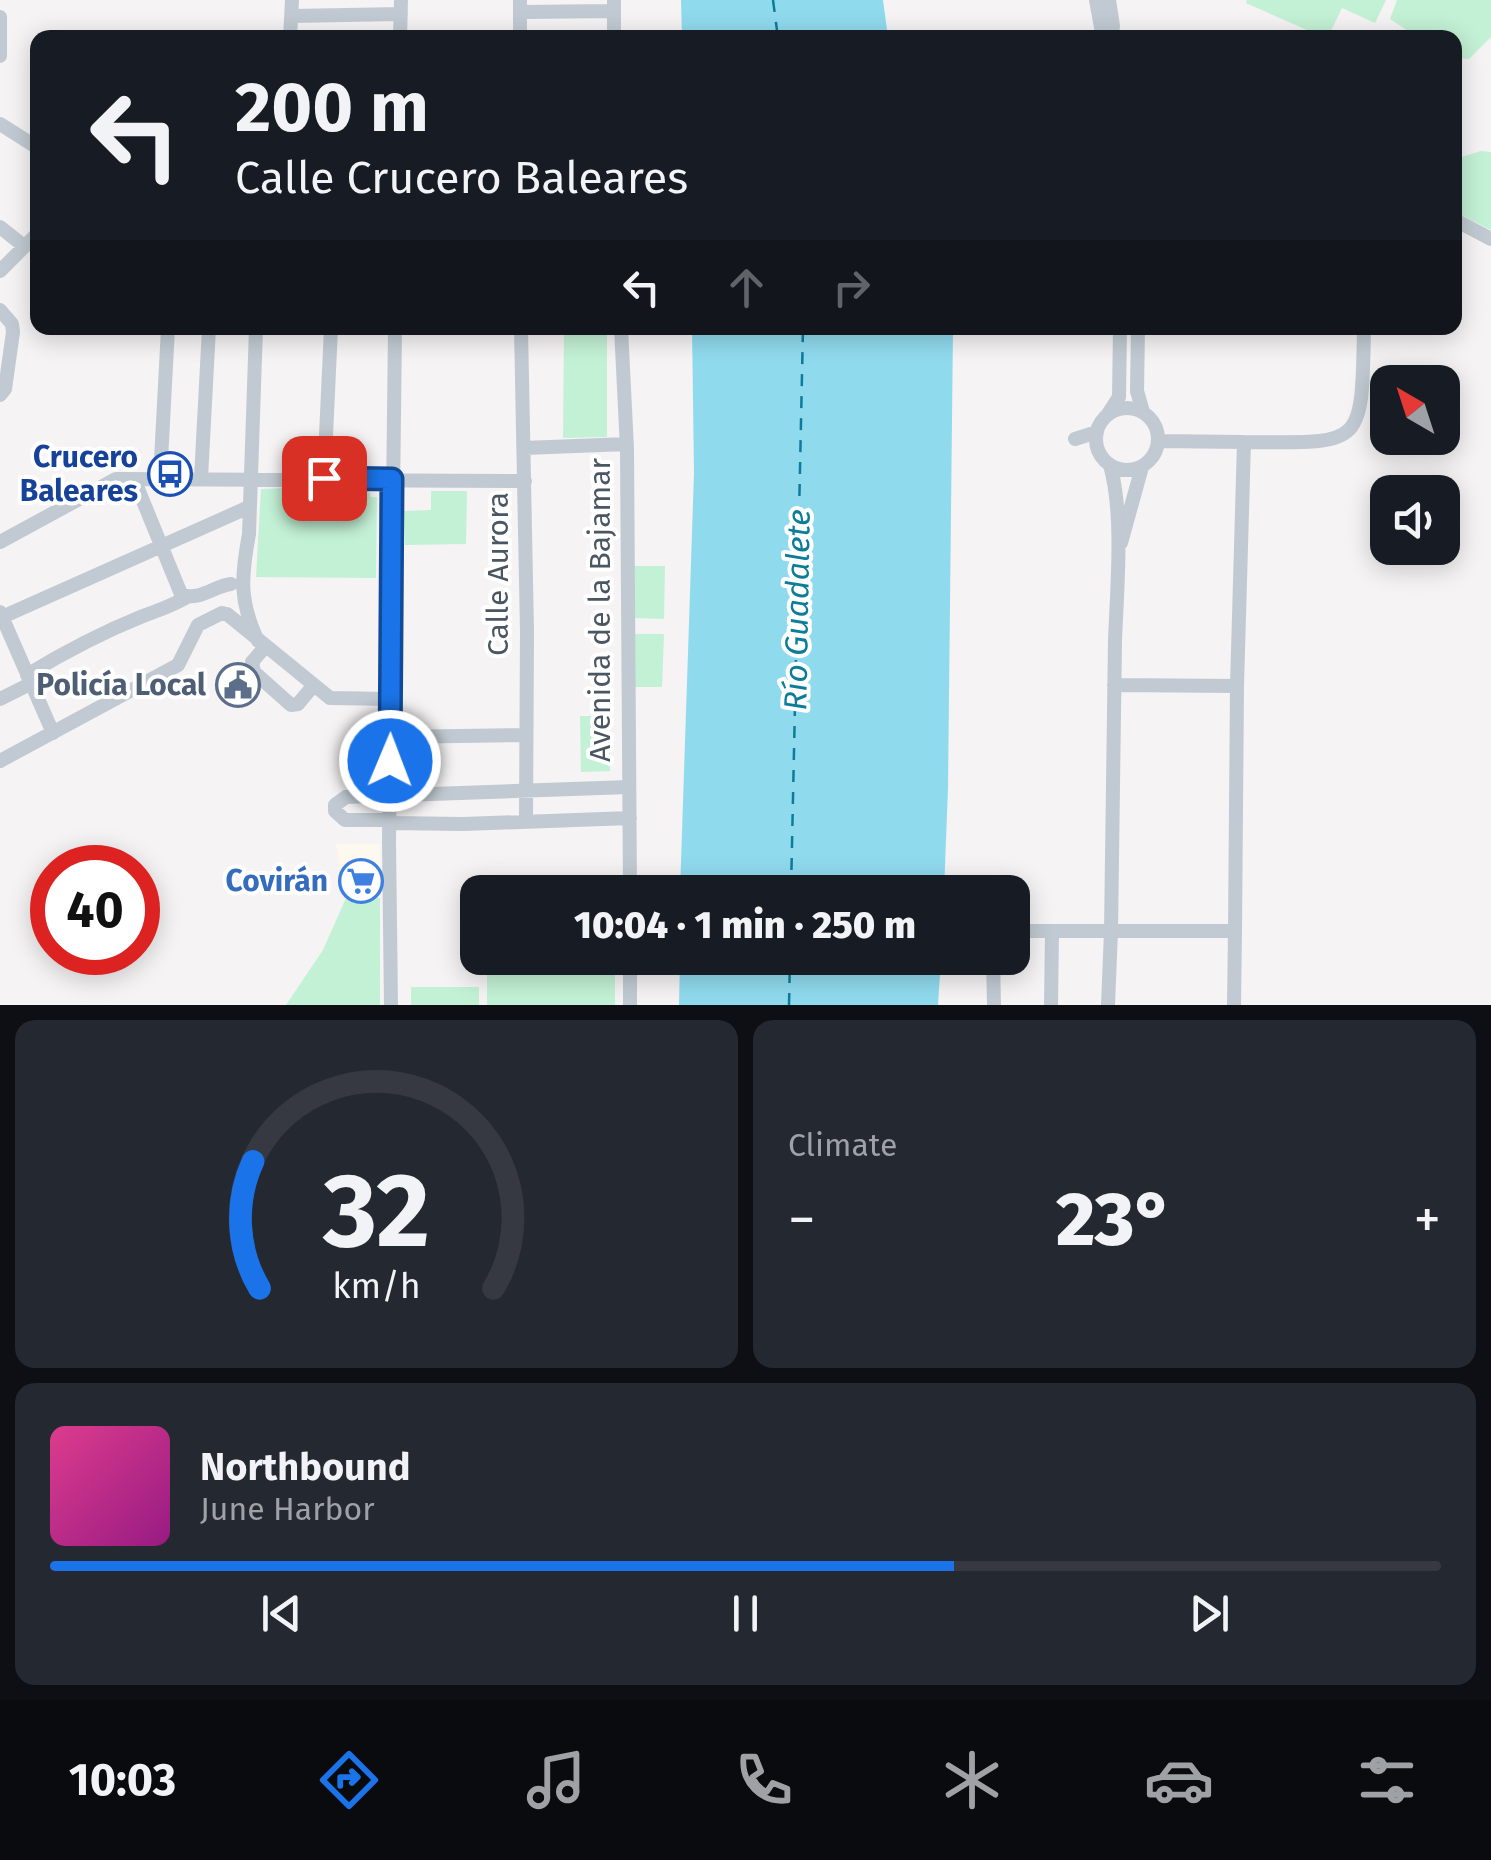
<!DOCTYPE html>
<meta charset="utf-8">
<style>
body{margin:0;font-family:"Fira Sans",sans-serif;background:#242831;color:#f1f3f6;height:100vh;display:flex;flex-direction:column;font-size:38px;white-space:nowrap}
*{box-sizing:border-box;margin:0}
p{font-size:32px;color:#9ea1a6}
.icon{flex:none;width:55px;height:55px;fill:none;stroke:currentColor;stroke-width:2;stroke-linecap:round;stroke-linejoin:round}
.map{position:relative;height:1005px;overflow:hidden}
.side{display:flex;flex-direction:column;gap:15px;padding:15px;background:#0d0f14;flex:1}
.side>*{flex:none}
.guide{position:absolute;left:30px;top:30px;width:1432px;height:305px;border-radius:20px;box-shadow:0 5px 25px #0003;background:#171b24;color:#f1f3f6;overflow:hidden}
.needle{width:65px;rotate:321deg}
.tools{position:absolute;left:1370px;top:365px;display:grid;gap:20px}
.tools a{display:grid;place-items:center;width:90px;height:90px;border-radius:20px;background:#171b24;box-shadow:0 5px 25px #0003;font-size:50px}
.speed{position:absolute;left:30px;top:845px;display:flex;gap:20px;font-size:50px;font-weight:700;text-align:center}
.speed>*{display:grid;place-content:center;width:130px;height:130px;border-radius:50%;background:#171b24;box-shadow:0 5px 25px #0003;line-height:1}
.speed .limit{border:15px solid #d22;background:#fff;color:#111}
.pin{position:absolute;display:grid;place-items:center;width:85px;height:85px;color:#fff;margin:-42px;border-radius:20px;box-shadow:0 5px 15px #0006}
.me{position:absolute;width:110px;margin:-55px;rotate:1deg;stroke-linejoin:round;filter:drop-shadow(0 0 8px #0008)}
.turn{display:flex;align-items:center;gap:35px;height:210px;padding:0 40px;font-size:45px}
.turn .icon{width:130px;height:130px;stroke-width:2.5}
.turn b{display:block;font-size:70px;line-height:85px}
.lanes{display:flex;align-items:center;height:95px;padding:0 40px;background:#0003;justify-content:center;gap:50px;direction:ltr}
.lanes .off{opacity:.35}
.big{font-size:75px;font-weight:800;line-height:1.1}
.side .widget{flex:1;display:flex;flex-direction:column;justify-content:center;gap:15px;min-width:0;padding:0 35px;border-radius:20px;background:#242831}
.side .dial{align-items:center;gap:0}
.dial svg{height:260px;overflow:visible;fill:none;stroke:#363941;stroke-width:7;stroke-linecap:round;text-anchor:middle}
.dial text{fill:#f1f3f6;stroke:none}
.song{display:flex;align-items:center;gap:30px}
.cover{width:120px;height:120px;border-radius:15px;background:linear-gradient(135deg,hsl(330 70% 55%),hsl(310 70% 35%))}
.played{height:10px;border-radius:5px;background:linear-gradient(90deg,#1a73e8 65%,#363941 65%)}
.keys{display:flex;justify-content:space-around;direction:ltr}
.heat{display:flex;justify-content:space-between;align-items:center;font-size:55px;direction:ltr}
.side .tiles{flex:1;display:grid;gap:15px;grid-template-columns:1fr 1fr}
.widget:last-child{grid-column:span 2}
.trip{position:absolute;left:460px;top:875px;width:570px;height:100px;border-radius:20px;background:#171b24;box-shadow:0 5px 25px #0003;font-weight:800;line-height:100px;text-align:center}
.menu{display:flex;height:160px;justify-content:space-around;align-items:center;background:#090b0e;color:#9ea1a6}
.menu .icon{width:70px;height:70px}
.menu .selected{color:#1a73e8}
.menu b{font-size:45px;color:#f1f3f6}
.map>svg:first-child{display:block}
.commercial{fill:#fdf9ef}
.green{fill:#c3f1d5}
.water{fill:#90daee}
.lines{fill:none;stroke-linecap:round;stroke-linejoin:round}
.ferry{stroke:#0c7c9b;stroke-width:2.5;stroke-dasharray:12 10;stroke-linecap:butt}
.minor{stroke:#c1cad2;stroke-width:14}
.route-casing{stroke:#114b97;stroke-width:25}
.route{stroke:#1a73e8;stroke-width:18}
.labels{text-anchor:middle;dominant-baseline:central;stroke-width:8;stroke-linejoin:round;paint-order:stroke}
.transit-label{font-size:30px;font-weight:bold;fill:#164399;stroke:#fff;text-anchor:end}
.street-label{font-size:30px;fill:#4a5661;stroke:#fff}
.service-label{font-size:30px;font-weight:bold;fill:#4e5e75;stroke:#fff;text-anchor:end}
.shop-label{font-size:30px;font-weight:bold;fill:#366cbe;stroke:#fff;text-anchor:end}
.water-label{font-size:32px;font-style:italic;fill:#0c7c9b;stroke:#fff}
</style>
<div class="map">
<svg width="1491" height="1005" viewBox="0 0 1491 1005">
<rect width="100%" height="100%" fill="#f5f3f3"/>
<path class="commercial" d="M336,844H380V888H344Z"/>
<path class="green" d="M1247,0H1386L1375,23L1342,8L1328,37L1325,38L1246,3Z
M1397,0H1491V37L1469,59L1455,58V38L1417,37L1390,19Z
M1481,151L1491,152V230L1455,212V159Z
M564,333H607V437L563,438Z
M287,488V493L368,490L371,497H377L376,578L256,577L261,489Z
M431,491H467L466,544L405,545L404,511L431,510Z
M633,566H665L664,619L634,618Z
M635,634H664L662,687H635Z
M580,716H609L610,771L581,772Z
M346,898H380V1005H286L323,950Z
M615,958V1005H487V960Z
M411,987H479V1005H411Z"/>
<path class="water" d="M681,0H883L888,37H682Z
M692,328H953L948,788L944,892H680L694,473Z
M680,958H941L938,1005H679Z"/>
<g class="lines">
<path class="ferry" d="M773,0L778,38
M791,892L803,328
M789,1005L790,958"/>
<path class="minor" d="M520,0V38
M614,0V38
M1096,0L1103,38
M1109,0L1113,26L1111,38
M520,12L614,11
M291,16L401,14
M0,17V56
M290,38L292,0
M400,38L401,0
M0,124L38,148
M1455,220L1491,239
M0,227L24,246
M0,271L38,233
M0,310L12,324L13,332L5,389L0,395
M256,328L249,534C241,577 239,601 258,641
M521,328L527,631L526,821
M621,328L627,449L630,892
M1138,328L1137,391L1143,412
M1096 439a31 31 0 1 1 62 0a31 31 0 1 1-62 0Z
M1108,414L1119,397L1120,328
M1075,439L1097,432
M1158,441L1244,442L1237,686
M1244,442C1363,443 1362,449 1364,328
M524,448L627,444
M1110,465C1124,514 1117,588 1115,640C1113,737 1112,834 1111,931H1235L1237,686L1114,685
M201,478L209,328
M324,478L331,328
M134,479L181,594C198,602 214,586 231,584
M160,479L168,328
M0,542L116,479L525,481
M1121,543L1142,467
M0,612L53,733
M227,614L330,698L390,699
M2,617L249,507
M265,647L252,662L254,672L291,705L298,704L313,686
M27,675C63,653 103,632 143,616C159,610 172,606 187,597
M0,699L30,684
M390,737L526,735
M0,761L178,665L198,625L222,613
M389,820H345L335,811V805L346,797L629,787
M389,823L463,824L630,818
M1012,931H1111L1108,1005
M993,958L994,1005
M391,1005L389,842L395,328
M630,1005V958
M1051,1005L1052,931
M1234,1005L1235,931"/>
</g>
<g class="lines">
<g class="route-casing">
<path id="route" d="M324,478L392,479L390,761"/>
</g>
<use href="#route" class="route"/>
</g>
<defs>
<g id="bus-ring" transform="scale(2.25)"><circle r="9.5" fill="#fff" stroke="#1a4fb4" stroke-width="1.5"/><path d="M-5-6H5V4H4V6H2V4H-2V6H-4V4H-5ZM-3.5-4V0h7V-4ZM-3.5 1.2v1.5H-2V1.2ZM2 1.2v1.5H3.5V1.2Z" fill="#1a4fb4"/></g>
<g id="civic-ring" transform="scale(2.25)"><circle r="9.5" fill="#fff" stroke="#5c6f8a" stroke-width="1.5"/><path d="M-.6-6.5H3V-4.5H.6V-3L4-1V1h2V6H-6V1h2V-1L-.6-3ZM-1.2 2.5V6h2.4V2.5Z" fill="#5c6f8a"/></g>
<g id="supermarket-ring" transform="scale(2.25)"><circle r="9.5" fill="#fff" stroke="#3f7fe0" stroke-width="1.5"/><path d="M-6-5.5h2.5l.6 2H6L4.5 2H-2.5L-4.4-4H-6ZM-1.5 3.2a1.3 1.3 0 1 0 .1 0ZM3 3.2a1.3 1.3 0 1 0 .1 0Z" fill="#3f7fe0"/></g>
</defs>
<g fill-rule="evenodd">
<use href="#bus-ring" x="170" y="474"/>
<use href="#civic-ring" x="238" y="685"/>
<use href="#supermarket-ring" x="361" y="881"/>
</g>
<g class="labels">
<g class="transit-label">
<text x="138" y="457">Crucero<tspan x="138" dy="34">Baleares</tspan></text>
</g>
<g class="street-label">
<text transform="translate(498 574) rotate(-90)">Calle Aurora</text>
<text transform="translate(600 610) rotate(-90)">Avenida de la Bajamar</text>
</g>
<g class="service-label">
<text x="206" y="685">Policía Local</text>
</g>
<g class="shop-label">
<text x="328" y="881">Covirán</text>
</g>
<g class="water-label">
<text transform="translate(797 610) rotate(-89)">Río Guadalete</text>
</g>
</g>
</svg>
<div class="tools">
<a><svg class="needle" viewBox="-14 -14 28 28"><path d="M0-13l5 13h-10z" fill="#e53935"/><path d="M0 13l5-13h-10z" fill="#9ea1a6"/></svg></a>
<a><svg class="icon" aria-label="sound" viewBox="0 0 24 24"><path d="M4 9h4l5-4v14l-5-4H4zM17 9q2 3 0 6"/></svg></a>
</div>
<div class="speed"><div class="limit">40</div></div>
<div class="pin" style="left:324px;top:478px;background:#d93025"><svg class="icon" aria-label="arrive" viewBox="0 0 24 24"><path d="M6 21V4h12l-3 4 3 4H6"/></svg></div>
<svg class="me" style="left:390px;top:761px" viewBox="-20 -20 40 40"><circle r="17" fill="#1a73e8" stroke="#fff" stroke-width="3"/><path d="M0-11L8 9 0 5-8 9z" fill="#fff"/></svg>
<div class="trip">10:04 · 1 min · 250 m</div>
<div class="guide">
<div class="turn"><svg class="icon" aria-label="left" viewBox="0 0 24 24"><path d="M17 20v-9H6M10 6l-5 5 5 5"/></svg><div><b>200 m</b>Calle Crucero Baleares</div></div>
<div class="lanes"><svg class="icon" aria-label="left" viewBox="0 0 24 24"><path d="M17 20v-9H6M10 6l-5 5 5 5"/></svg><svg class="icon off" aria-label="ahead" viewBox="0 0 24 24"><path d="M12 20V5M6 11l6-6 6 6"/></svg><svg class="icon off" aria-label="right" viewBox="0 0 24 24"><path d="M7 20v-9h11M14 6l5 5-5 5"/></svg></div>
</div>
</div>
<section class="side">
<div class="tiles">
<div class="widget dial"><svg viewBox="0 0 100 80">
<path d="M14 69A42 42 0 1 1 86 69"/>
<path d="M14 69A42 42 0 0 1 12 30" stroke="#1a73e8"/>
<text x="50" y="56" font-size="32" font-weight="700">32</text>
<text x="50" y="72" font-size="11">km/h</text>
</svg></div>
<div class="widget"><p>Climate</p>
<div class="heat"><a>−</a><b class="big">23°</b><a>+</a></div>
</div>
<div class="widget">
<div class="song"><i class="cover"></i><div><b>Northbound</b><p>June Harbor</p></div></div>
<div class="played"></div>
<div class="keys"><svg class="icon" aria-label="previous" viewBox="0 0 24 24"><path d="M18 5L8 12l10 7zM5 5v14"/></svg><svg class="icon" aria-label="pause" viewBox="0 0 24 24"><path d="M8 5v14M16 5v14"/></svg><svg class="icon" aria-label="next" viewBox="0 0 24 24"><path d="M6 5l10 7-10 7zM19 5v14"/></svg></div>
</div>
</div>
</section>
<nav class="menu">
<b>10:03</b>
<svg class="icon selected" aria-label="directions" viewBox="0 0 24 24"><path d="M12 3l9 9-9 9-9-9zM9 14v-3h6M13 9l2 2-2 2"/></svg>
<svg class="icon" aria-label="music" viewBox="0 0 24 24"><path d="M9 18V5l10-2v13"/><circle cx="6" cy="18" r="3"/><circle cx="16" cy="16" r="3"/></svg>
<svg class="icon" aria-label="phone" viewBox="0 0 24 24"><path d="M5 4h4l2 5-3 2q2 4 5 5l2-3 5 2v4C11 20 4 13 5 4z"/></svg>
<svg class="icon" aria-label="climate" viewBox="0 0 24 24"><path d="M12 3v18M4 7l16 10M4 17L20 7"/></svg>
<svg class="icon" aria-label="car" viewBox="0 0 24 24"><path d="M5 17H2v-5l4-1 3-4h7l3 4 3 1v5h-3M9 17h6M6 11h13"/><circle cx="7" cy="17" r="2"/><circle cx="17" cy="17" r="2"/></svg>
<svg class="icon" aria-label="filters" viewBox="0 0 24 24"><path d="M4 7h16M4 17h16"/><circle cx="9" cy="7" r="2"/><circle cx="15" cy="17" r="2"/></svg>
</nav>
